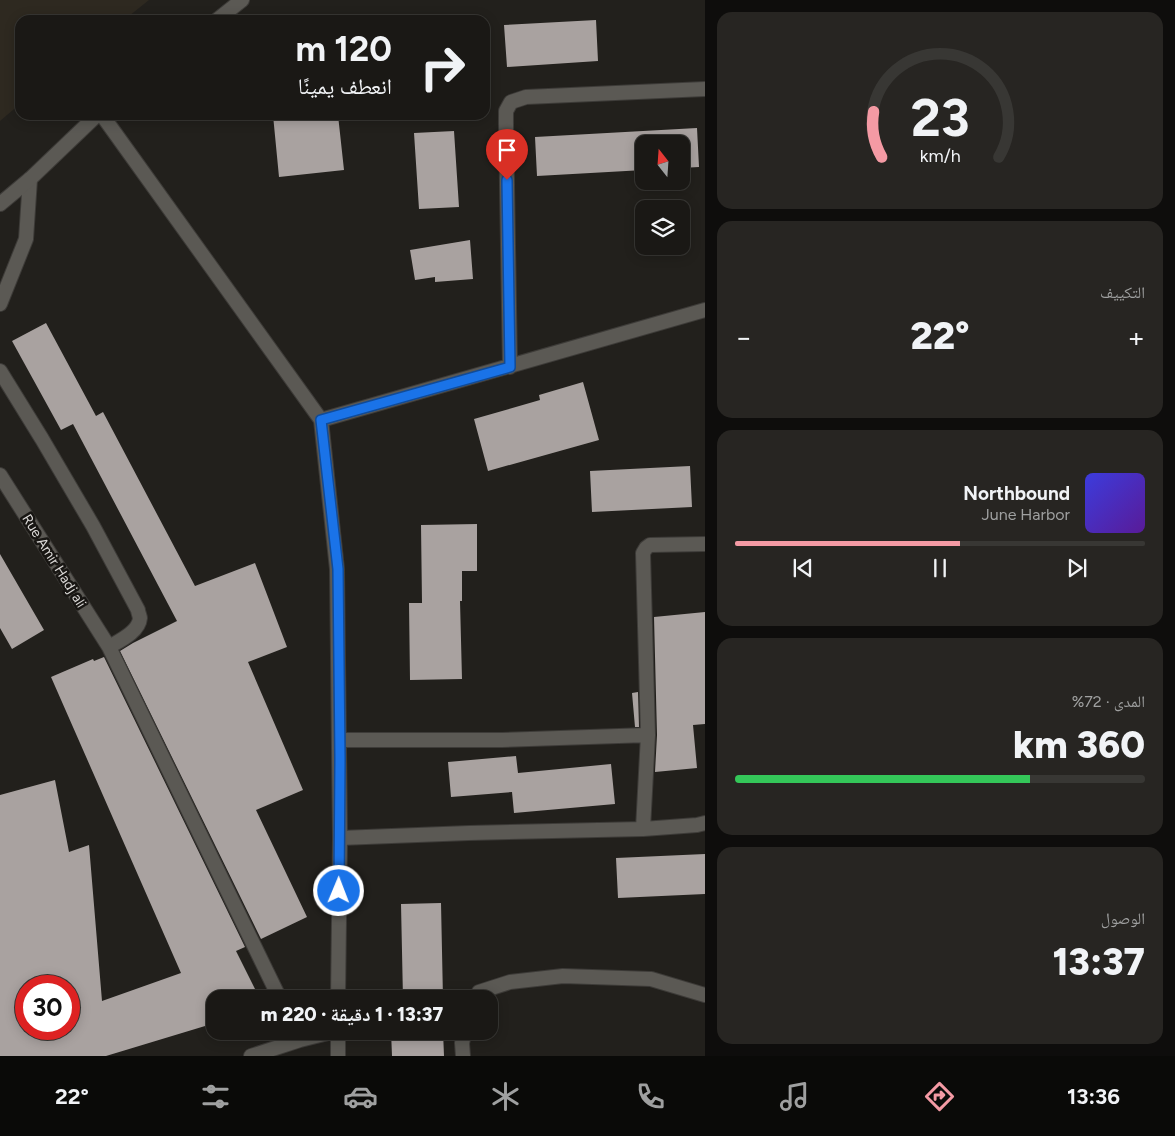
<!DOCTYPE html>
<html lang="ar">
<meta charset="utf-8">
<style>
body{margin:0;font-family:Figtree,"Noto Naskh Arabic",sans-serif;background:#272522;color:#f1f3f6;direction:rtl;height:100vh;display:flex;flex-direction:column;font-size:19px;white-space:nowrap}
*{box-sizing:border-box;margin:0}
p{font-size:16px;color:#9fa0a0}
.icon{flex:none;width:28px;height:28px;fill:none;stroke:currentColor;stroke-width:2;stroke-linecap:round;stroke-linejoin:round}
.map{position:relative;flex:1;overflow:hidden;direction:ltr}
.details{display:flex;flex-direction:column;gap:12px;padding:12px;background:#0e0d0c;width:470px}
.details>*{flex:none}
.banner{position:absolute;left:15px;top:15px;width:475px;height:105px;border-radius:15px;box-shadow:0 2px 12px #0003,0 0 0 1px #383734;direction:rtl;background:#1a1815;color:#f1f3f6;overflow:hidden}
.needle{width:32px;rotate:343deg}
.fabs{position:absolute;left:635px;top:135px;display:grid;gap:10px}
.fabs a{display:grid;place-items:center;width:55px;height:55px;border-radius:10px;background:#1a1815;box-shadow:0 2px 12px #0003,0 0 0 1px #383734;font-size:25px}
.speed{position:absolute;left:15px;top:975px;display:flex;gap:10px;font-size:25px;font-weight:700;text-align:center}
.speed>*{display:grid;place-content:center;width:65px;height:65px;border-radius:50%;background:#1a1815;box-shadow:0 2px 12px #0003,0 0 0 1px #383734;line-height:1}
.speed .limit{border:8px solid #d22;background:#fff;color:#111}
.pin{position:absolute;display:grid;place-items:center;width:42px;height:42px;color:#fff;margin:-51px -21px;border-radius:50% 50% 50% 0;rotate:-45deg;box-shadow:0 0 5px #0007}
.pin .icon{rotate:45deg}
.me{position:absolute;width:55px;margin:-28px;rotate:1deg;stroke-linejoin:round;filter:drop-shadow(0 0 4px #0008)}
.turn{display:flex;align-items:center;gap:18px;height:105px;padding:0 15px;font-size:22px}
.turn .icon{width:65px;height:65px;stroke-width:2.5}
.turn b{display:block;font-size:35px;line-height:42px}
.big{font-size:38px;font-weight:800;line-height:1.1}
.details .widget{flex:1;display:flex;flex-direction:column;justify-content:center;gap:8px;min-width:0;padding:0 18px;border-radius:15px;background:#272522}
.details .dial{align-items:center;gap:0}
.dial svg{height:130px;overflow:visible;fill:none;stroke:#383734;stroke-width:7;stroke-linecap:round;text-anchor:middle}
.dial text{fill:#f1f3f6;stroke:none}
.song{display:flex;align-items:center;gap:15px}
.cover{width:60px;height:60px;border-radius:8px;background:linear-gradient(135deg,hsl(240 70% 55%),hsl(270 70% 35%))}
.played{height:5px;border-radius:2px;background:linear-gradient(90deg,#f49aa4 55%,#383734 55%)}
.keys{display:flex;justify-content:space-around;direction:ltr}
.heat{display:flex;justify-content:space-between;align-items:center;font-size:28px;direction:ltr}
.charge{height:8px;border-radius:4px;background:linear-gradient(90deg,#34c759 72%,#383734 0)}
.trip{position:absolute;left:206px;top:990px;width:292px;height:50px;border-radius:15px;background:#1a1815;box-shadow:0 2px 12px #0003,0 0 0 1px #383734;font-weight:800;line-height:50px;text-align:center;direction:rtl}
.tab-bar{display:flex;height:80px;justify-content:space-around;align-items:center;background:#0a0a08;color:#9fa0a0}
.tab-bar .icon{width:35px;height:35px}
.tab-bar .current{color:#f49aa4}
.tab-bar b{font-size:22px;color:#f1f3f6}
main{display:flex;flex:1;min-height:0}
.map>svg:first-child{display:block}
.built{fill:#2e2920}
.building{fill:#a9a2a0;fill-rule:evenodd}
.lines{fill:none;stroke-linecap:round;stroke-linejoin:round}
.service-casing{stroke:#3d3b38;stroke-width:16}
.minor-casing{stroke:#3d3b38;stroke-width:16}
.tertiary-casing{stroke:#3d3b38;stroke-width:16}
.service{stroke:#5b5954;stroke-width:14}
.minor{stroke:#5b5954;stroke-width:14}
.tertiary{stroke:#5b5954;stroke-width:14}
.route-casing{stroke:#114b97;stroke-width:12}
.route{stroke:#1a73e8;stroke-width:9}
.labels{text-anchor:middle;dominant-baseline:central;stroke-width:5;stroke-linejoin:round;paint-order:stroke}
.street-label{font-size:14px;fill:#dad8d6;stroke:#181613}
</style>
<main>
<section class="details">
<div class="widget dial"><svg viewBox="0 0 100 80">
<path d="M14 69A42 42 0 1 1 86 69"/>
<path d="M14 69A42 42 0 0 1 9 41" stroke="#f49aa4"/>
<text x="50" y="56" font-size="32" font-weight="700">23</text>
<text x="50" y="72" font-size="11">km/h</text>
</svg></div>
<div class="widget"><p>التكييف</p>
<div class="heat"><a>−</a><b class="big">22°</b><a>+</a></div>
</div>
<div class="widget">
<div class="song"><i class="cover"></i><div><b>Northbound</b><p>June Harbor</p></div></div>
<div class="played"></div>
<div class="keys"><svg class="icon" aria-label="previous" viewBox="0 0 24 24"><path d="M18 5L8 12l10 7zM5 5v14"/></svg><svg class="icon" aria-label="pause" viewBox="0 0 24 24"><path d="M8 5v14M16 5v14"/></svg><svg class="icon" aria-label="next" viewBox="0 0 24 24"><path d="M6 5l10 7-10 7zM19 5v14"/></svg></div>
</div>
<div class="widget"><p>المدى · 72%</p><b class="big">360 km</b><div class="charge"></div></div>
<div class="widget"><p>الوصول</p><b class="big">13:37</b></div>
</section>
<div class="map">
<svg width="705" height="1056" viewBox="0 0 705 1056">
<rect width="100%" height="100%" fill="#22201c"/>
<path class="built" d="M0,0H149L124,20H20V104L0,121Z"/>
<path class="building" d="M596,20L598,61L507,67L504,25Z
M273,115H338L344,170L279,177Z
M697,128L699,167L681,168V144H644V170L537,176L535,137Z
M454,131L459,207L419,209L414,133Z
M470,240L473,279L435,282V277L415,280L410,250Z
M46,323L96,416L103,412L195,586L255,563L287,647L248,662L303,790L256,810L307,917L261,939L120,651L133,643L177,621L73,424L61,430L12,341Z
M583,382L599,440L488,471L474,419L540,400L539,395Z
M690,466L692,507L592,512L590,471Z
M477,524V571H462V601H460L462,679L410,680L409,603H422L421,525Z
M0,554L44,630L12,649L0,628Z
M705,612V724L693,725L697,768L655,772L657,735L654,617Z
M104,657L245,947L236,951L260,999H215V1023L106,1056H0V795L55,780L69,852L89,845L102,1001L181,973L51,677L93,659L94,661ZM26,986H69V1029H26Z
M638,692L639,727H635L632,693Z
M516,756L518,773L611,764L615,804L514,813L512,792L451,797L448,762Z
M705,854V894L618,898L616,858Z
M441,903L443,999H403L401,904Z
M391,1031H443L444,1056H392Z"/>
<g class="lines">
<g class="service-casing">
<path id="service" d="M477,999L479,992L510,982L563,976L651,979L705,995
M463,1056L462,1043L465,1031"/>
</g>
<g class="minor-casing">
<path id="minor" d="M102,115L321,420L337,569L340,838L338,999
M0,304L26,239L30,179
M510,367L506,124V111L511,102L526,97L705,89
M0,371L42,439L93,526L138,610C138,612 140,617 140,618C139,632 119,641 109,647
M321,420L705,310
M0,475L109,647L280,999
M340,740H502L648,735
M643,829L648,735L643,553L646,548L650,545L705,544
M340,838L469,833L643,829L697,825L705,823
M338,1031V1056
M251,1056L300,1040L336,1031"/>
</g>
<g class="tertiary-casing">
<path id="tertiary" d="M217,20L242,0
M0,204L30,179L97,115"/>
</g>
<use href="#service" class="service"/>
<use href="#minor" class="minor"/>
<use href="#tertiary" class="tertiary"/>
</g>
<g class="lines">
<g class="route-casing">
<path id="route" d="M339,891L340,759L338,569L321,420L510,367L507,180"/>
</g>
<use href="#route" class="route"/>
</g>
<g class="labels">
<g class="street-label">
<text transform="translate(54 561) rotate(58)">Rue Amir Hadj ali</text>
</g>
</g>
</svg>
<div class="fabs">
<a><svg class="needle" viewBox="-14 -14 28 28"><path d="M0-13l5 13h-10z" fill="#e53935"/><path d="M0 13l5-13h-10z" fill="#9fa0a0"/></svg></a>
<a><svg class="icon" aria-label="layers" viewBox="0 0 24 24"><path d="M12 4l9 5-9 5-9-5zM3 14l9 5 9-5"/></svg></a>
</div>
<div class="speed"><div class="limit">30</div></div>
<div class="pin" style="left:507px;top:180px;background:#d93025"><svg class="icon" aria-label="arrive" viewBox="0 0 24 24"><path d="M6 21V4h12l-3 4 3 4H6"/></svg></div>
<svg class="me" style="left:339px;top:891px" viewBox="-20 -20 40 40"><circle r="17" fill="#1a73e8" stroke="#fff" stroke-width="3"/><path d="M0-11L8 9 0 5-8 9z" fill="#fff"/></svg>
<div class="trip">13:37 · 1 دقيقة · 220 m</div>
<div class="banner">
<div class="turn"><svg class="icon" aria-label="right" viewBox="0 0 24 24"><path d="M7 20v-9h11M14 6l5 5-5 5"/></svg><div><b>120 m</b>انعطف يمينًا</div></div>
</div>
</div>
</main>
<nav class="tab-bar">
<b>13:36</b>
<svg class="icon current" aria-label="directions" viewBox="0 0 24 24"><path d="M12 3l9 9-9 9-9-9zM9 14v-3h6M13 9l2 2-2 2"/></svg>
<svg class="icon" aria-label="music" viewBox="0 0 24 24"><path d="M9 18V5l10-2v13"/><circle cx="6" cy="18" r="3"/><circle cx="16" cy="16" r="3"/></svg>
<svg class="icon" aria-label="phone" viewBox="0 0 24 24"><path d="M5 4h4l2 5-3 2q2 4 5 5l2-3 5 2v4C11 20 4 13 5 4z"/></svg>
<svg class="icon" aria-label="climate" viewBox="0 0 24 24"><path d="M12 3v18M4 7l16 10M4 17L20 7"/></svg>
<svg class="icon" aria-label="car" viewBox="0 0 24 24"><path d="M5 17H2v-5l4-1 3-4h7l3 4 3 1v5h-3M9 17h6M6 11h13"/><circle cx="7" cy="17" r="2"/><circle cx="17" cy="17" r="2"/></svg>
<svg class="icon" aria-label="filters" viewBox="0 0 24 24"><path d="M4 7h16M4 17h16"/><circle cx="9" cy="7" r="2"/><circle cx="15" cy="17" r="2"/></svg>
<b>22°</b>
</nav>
